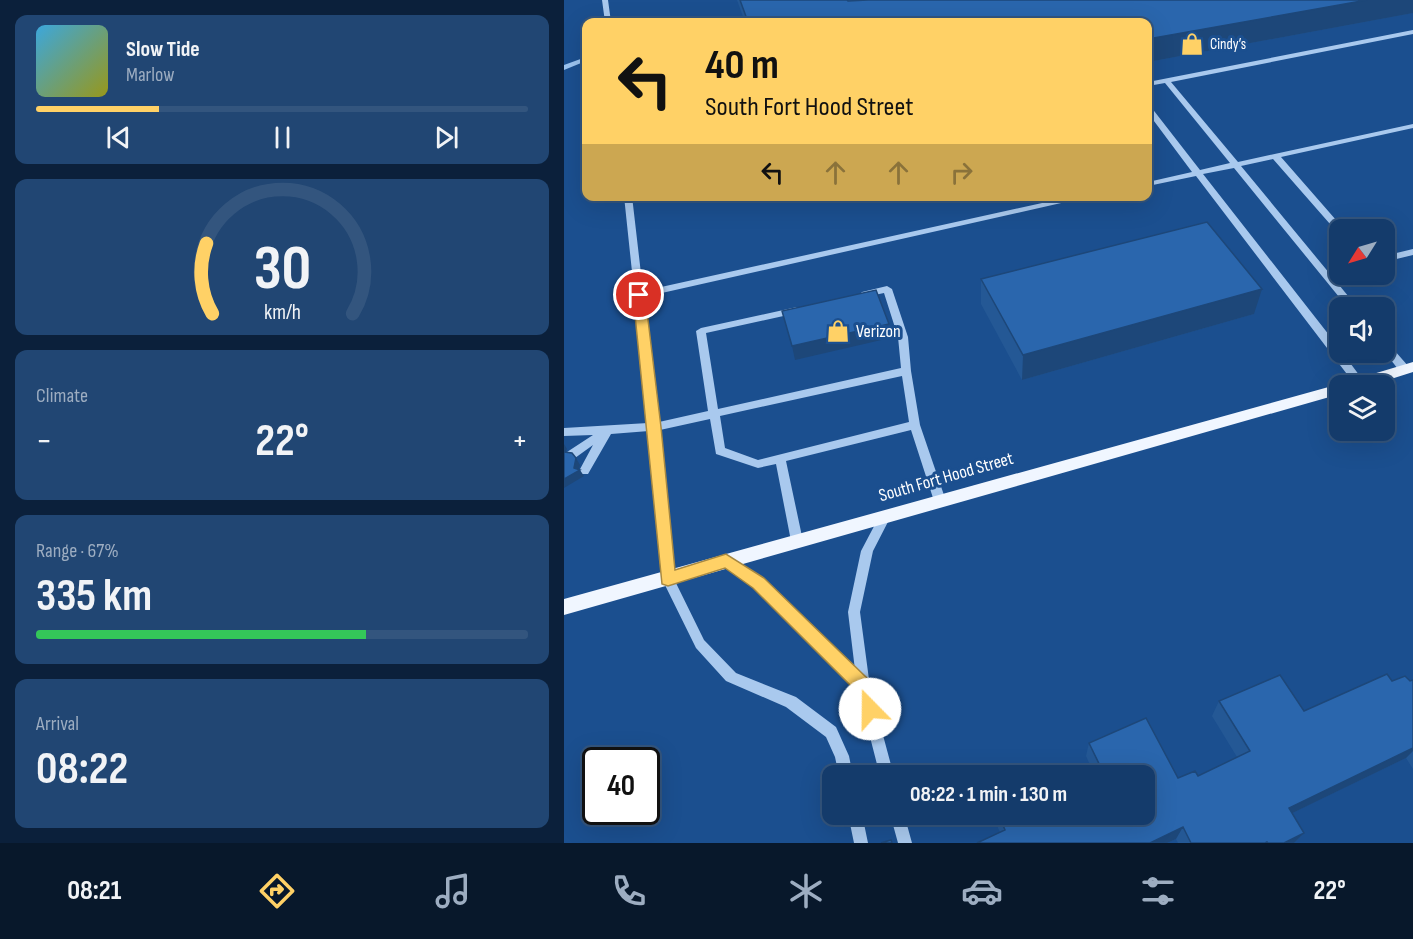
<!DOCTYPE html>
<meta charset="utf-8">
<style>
body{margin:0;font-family:"Sofia Sans Condensed",sans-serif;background:#214673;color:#f1f3f6;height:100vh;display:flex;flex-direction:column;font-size:22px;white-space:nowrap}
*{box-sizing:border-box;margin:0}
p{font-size:20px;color:#9dadc1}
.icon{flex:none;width:33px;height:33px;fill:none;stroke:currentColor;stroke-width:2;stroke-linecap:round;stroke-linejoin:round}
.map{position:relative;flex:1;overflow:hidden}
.side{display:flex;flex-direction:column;gap:15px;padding:15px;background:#0b203b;width:564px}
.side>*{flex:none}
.top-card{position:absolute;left:18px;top:18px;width:570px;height:183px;border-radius:12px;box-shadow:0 6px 24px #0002,0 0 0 2px #33557e;background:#ffd166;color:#111;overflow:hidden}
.needle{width:39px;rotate:233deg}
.controls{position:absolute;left:765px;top:219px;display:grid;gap:12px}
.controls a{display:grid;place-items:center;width:66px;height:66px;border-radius:12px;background:#143b6b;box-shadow:0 6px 24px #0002,0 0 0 2px #33557e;font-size:30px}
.speed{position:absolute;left:18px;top:747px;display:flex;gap:12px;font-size:30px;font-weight:700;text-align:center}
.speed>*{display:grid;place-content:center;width:78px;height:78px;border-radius:50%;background:#143b6b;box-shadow:0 6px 24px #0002,0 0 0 2px #33557e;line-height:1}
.speed .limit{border:3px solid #111;border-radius:9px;background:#fff;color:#111}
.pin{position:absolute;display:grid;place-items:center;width:51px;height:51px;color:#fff;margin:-26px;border:3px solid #fff;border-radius:50%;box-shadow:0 2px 6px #0007}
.me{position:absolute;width:66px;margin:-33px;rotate:338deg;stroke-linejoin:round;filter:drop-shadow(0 0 4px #0008)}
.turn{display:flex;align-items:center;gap:21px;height:126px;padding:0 24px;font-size:27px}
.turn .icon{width:78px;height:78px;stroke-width:2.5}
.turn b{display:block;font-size:42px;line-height:51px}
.lanes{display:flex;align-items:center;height:57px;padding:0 24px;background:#0003;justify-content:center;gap:30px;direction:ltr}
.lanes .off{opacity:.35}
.big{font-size:45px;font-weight:700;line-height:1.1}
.side .widget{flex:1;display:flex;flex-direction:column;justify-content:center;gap:9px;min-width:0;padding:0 21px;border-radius:12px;background:#214673}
.side .dial{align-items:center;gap:0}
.dial svg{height:156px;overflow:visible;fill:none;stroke:#33557e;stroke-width:7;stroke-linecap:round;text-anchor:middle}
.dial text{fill:#f1f3f6;stroke:none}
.song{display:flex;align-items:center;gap:18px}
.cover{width:72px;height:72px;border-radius:9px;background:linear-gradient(135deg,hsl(200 70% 55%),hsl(60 70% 35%))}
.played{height:6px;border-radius:3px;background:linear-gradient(90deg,#ffd166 25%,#33557e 25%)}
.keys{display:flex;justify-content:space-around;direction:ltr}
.heat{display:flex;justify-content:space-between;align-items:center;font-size:33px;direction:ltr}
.charge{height:9px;border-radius:4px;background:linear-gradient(90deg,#34c759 67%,#33557e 0)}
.trip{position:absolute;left:258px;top:765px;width:333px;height:60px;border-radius:12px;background:#143b6b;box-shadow:0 6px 24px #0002,0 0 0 2px #33557e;font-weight:700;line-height:60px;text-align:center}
.tab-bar{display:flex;height:96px;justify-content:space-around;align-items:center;background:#08182b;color:#9dadc1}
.tab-bar .icon{width:42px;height:42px}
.tab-bar .selected{color:#ffd166}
.tab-bar b{font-size:27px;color:#f1f3f6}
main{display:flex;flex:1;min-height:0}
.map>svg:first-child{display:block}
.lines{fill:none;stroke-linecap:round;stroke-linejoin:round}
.stream{fill:#9cc4f0;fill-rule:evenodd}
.minor{fill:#a9c9ee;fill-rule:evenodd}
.major{fill:#f0f6ff;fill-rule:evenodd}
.wall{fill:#245895}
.shaded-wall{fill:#1d4779}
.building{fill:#2a66ad;stroke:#1d4779;stroke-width:1.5}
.route{fill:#ffd166;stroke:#a68842;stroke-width:1.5}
.labels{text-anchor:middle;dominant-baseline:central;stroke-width:6;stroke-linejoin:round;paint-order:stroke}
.far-poi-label{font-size:15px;fill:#fff;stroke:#1b4f8f;text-anchor:start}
.poi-label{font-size:18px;fill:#fff;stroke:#1b4f8f;text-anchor:start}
.street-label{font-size:18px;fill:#fff;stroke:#1b4f8f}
</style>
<main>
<section class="side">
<div class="widget">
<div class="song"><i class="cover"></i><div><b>Slow Tide</b><p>Marlow</p></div></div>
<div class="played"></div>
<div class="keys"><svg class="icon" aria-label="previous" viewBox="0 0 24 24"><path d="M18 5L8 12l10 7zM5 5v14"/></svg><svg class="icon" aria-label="pause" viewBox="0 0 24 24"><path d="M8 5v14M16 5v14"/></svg><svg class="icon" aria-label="next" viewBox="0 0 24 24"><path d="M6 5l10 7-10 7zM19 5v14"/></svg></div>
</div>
<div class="widget dial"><svg viewBox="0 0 100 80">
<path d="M14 69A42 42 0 1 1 86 69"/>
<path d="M14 69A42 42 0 0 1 11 33" stroke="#ffd166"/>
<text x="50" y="56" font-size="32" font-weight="700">30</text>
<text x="50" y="72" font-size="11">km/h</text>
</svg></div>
<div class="widget"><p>Climate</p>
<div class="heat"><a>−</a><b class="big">22°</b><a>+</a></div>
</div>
<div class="widget"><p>Range · 67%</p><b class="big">335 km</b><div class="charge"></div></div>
<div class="widget"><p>Arrival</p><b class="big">08:22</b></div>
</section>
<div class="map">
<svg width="849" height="843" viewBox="0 0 849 843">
<rect width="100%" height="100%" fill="#1b4f8f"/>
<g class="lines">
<path class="stream" d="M193,16L196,18L195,19L174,22H159L162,20Z
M22,57V61L0,70V65Z"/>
<path class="minor" d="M38,0H44L47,22H41Z
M849,30V34L607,82L674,162L849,124V128L717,157L779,228L780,230H776V233L773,232L709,159L677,166L794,308H784L670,168L639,174L776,349V352H778L801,383L800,386H792L632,176L584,186V182L628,172L584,113V107H587L636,170L666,163L601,83L584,86V82Z
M60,196H68L79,291L510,196H528L80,297L95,422L144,411L132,331L137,328L233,307L238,310L233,313L142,333L154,409L337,368L334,337L320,293L301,297L296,294L298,292L323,286L328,289L344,337L347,371L356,425L382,501L380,504L376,506L372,504L370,501L347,430L222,461L239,541L237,545L233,546L229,545L227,541L212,464L194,468L152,454L146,419L96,430L110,579L140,640L172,673L232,697L272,727L285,756L289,776H275L271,757L262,737L222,707L162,681L132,648L98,579L85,431L47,434L24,474H16L15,471L29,445L11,458H3L2,455L3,452L29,435L0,436V428L84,423ZM338,376L345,422L194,460L161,448L156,416Z
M849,249V255L820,262V256Z
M820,341L823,342L845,367L846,370L845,373H837L820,351Z
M321,511L325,513L327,516L309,551L296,612L306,687L330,776H316L294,690L190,587L159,565L157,561L159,557L163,556L167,557L198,579L291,670L284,612L297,551L317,513Z
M284,814H298L304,843H290Z
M326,814H340L348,843H334Z"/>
<path class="major" d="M849,362V372L805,386H776V394L0,615V599L779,383Z"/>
</g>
<path class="wall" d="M173,0H849V13L584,62V22H181Z
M417,279L690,314L458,380L417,304Z
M849,680V769L842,758L728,813L740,833L730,843H614L612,839L603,843H413L436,832L434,828L435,816L474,825L580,814V776H531L522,756L525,743L614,778L634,776L673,757L648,716L655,701L740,711L828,681H846Z"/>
<path class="shaded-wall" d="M803,0H849V13L584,62V39Z
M698,289L690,314L458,380L459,355Z
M325,324L326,338L231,360L228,346Z
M0,444L3,449L0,454Z
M12,458L16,465L15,470H16L20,476L0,488V479L10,468Z
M849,748V751L842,758L714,820L725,808Z
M619,827L612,839L603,843H586Z
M740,833L730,843H720Z"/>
<path class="building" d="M176,0H283L284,1L304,0H803L584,39V22H184Z
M643,222L698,289L459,355L417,279Z
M312,290L325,324L228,346L218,311Z
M0,452L8,453L12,458L10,468L16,470L0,479Z
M823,674L828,681L841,676L846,681L849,680V748L725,808L740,833L720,843H704L703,842L701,843H627L619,827L586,843H413L441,830L435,816L438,814H469L474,825L497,814H580V776H541L525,743L582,718L614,778L631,771L634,776L686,751L655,701L716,675L740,711Z
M327,840L328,843H317Z"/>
<path class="route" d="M75,291L81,295L97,427L111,570L162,554L200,578L306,681L314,709L312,715L306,717L299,715L292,691L189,588L161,568L104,586L98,584L69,295Z"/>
<defs>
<g id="shop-bare" transform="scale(1.8)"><path d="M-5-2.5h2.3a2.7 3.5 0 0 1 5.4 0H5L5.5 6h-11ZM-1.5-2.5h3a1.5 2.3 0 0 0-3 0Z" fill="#ffd166" stroke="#1b4f8f" stroke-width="2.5" paint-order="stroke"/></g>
</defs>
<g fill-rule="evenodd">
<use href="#shop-bare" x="628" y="44"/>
<use href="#shop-bare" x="274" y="331"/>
</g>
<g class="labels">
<g class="far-poi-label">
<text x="646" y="44">Cindy’s</text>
</g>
<g class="poi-label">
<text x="292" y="331">Verizon</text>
</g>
<g class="street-label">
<text transform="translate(382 477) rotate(-16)">South Fort Hood Street</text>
</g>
</g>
</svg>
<div class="controls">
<a><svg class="needle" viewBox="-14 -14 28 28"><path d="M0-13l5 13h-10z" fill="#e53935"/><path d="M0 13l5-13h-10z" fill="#9dadc1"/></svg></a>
<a><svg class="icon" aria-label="sound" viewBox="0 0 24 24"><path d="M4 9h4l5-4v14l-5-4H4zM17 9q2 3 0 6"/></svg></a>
<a><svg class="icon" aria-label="layers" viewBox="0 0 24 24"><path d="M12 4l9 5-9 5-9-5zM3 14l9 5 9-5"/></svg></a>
</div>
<div class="speed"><div class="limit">40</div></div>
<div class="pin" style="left:75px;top:295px;background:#d93025"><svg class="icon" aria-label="arrive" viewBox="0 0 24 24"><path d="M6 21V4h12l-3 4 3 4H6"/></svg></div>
<svg class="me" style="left:306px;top:709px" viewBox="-20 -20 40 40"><circle r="19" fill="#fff"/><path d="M0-13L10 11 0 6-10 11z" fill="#ffd166"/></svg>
<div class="trip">08:22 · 1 min · 130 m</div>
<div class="top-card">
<div class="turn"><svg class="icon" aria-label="left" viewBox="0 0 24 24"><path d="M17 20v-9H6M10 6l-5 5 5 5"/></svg><div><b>40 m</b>South Fort Hood Street</div></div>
<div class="lanes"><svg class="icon" aria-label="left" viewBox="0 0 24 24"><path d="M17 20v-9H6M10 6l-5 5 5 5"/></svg><svg class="icon off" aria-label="ahead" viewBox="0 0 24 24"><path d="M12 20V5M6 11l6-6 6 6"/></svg><svg class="icon off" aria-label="ahead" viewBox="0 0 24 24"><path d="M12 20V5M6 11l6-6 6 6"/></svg><svg class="icon off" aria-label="right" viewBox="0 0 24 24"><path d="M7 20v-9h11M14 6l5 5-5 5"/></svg></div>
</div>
</div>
</main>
<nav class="tab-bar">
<b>08:21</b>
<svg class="icon selected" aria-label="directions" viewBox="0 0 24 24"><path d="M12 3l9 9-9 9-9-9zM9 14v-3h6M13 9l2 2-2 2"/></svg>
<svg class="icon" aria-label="music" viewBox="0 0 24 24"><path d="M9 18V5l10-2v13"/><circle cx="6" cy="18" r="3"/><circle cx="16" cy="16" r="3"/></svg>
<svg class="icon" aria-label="phone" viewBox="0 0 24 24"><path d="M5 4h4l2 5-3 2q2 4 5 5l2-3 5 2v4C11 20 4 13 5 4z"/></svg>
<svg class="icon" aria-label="climate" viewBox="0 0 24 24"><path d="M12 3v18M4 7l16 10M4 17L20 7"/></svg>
<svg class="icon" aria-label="car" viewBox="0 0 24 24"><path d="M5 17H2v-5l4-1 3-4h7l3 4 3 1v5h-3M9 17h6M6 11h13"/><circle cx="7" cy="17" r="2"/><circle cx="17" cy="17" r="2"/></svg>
<svg class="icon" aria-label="filters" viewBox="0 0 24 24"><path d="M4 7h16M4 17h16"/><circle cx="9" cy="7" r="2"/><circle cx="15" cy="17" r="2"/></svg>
<b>22°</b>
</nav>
